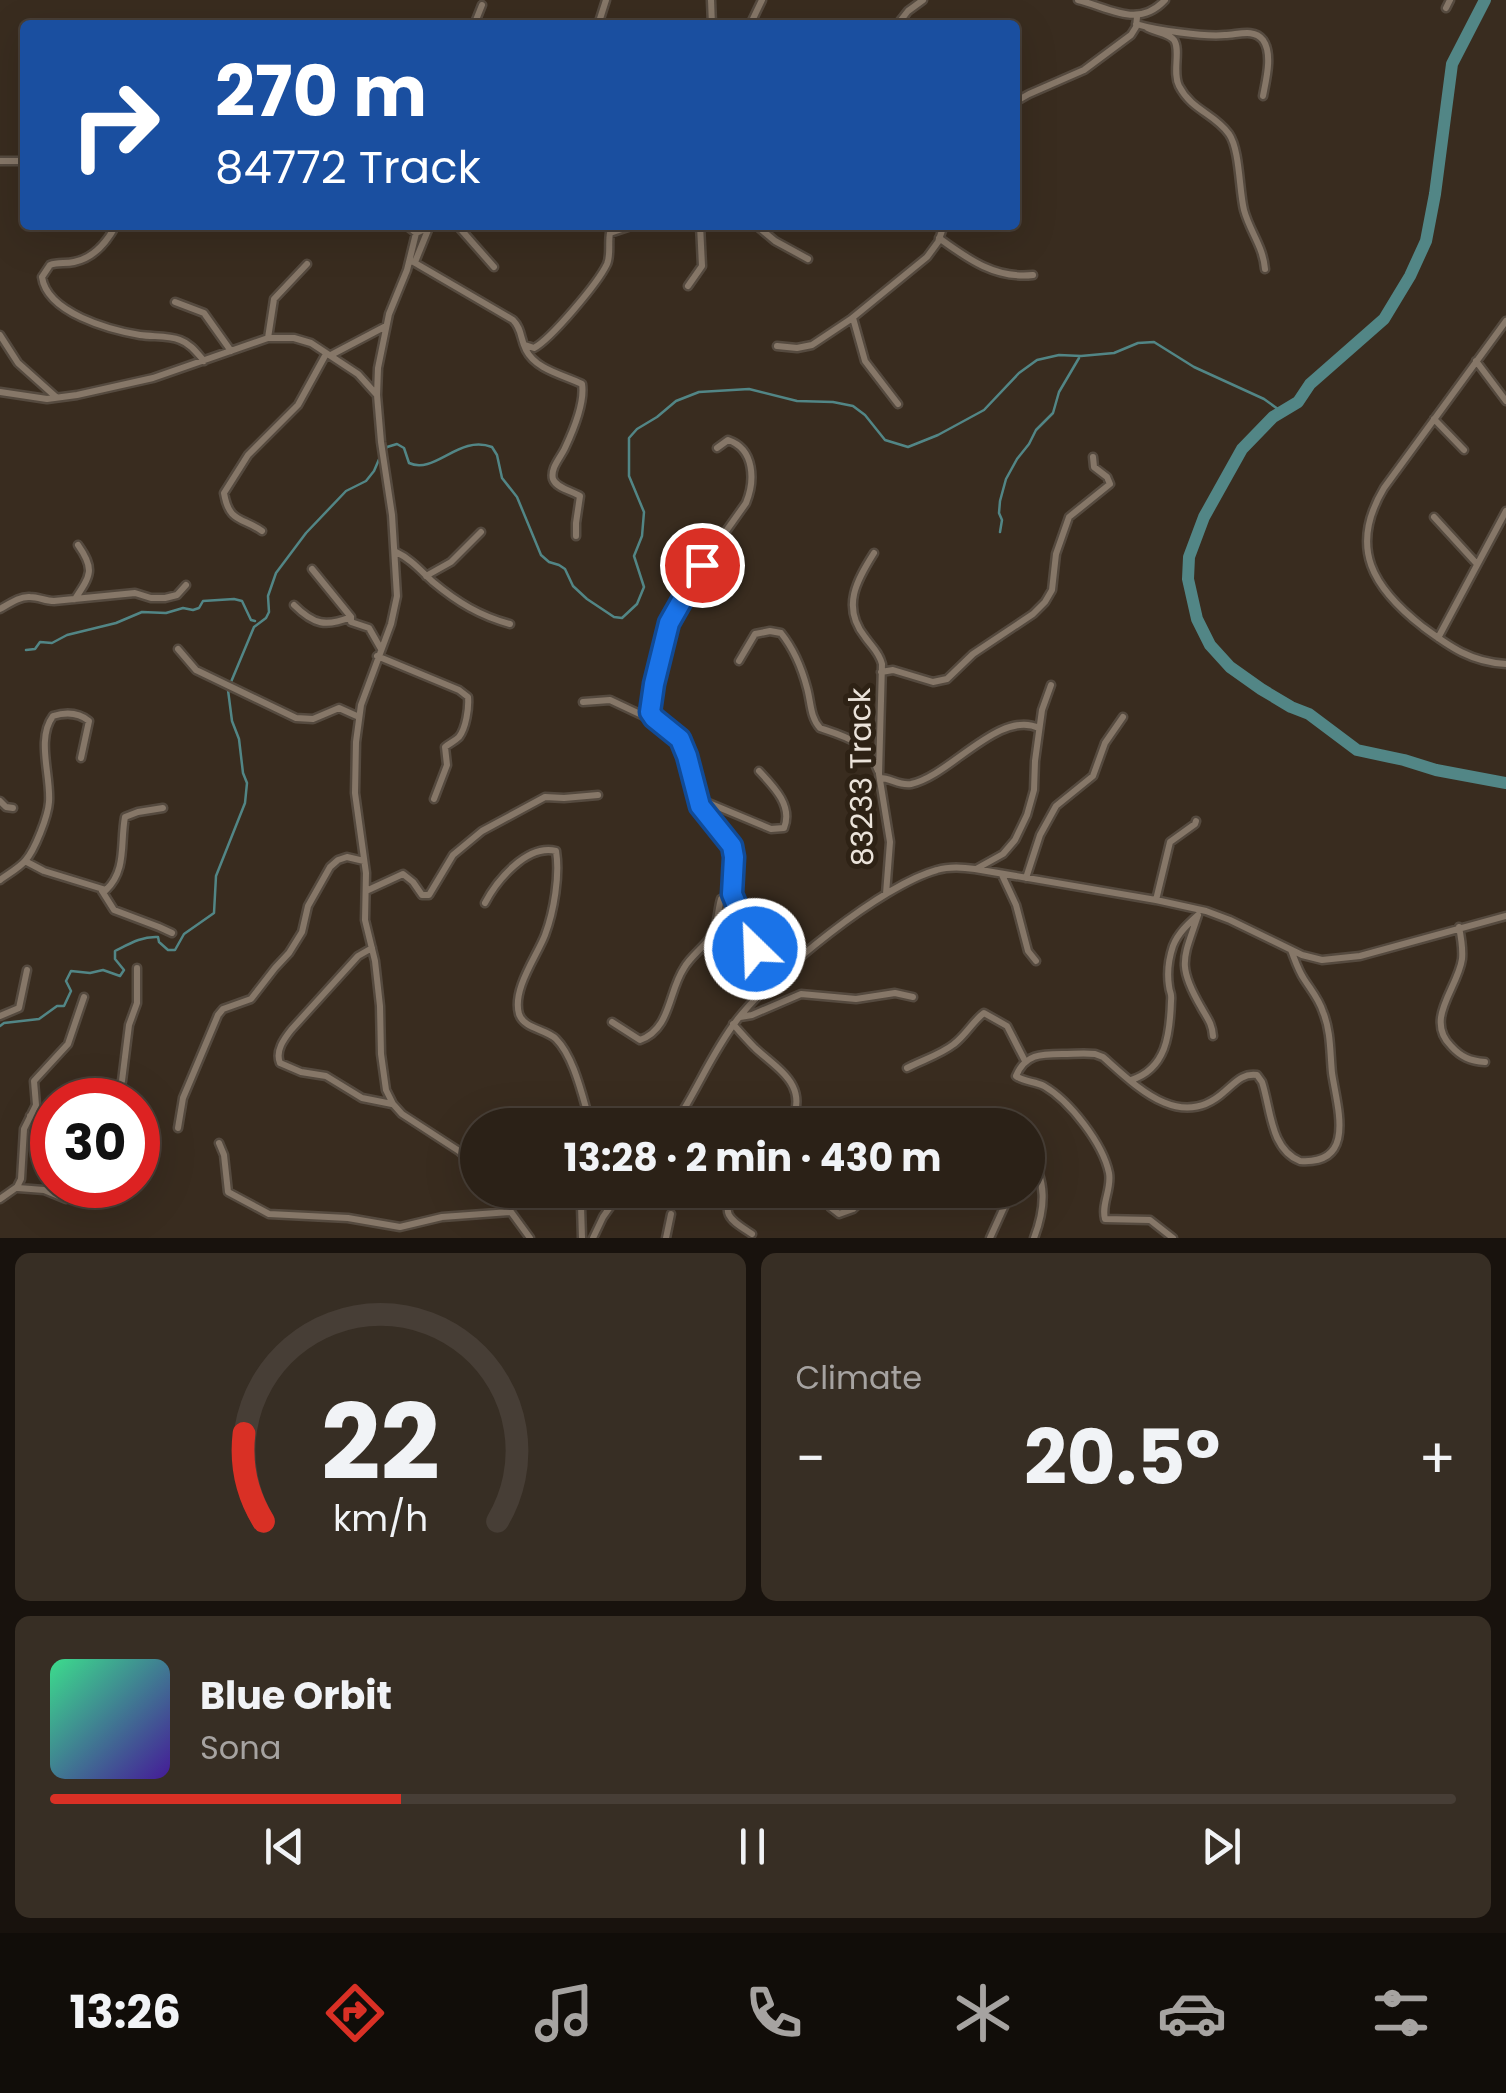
<!DOCTYPE html>
<meta charset="utf-8">
<style>
body{margin:0;font-family:Poppins,sans-serif;background:#372e24;color:#f1f3f6;height:100vh;display:flex;flex-direction:column;font-size:38px;white-space:nowrap}
*{box-sizing:border-box;margin:0}
p{font-size:32px;color:#a6a3a1}
.icon{flex:none;width:55px;height:55px;fill:none;stroke:currentColor;stroke-width:2;stroke-linecap:round;stroke-linejoin:round}
.map{position:relative;height:1238px;overflow:hidden}
.drawer{display:flex;flex-direction:column;gap:15px;padding:15px;background:#18120d;flex:1}
.drawer>*{flex:none}
.top-card{position:absolute;left:20px;top:20px;width:1000px;height:210px;border-radius:10px;box-shadow:0 10px 40px #0002,0 0 0 2px #473e36;background:#1a4fa0;color:#fff;overflow:hidden}
.speed{position:absolute;left:30px;top:1078px;display:flex;gap:20px;font-size:50px;font-weight:700;text-align:center}
.speed>*{display:grid;place-content:center;width:130px;height:130px;border-radius:50%;background:#2b2117;box-shadow:0 10px 40px #0002,0 0 0 2px #473e36;line-height:1}
.speed .limit{border:15px solid #d22;background:#fff;color:#111}
.pin{position:absolute;display:grid;place-items:center;width:85px;height:85px;color:#fff;margin:-42px;border:5px solid #fff;border-radius:50%;box-shadow:0 2px 10px #0007}
.me{position:absolute;width:110px;margin:-55px;rotate:336deg;stroke-linejoin:round;filter:drop-shadow(0 0 8px #0008)}
.turn{display:flex;align-items:center;gap:35px;height:210px;padding:0 30px;font-size:45px}
.turn .icon{width:130px;height:130px;stroke-width:2.5}
.turn b{display:block;font-size:70px;line-height:85px}
.big{font-size:75px;font-weight:700;line-height:1.1}
.drawer .card{flex:1;display:flex;flex-direction:column;justify-content:center;gap:15px;min-width:0;padding:0 35px;border-radius:15px;background:#372e24}
.drawer .dial{align-items:center;gap:0}
.dial svg{height:260px;overflow:visible;fill:none;stroke:#473e36;stroke-width:7;stroke-linecap:round;text-anchor:middle}
.dial text{fill:#f1f3f6;stroke:none}
.song{display:flex;align-items:center;gap:30px}
.cover{width:120px;height:120px;border-radius:15px;background:linear-gradient(135deg,hsl(150 70% 55%),hsl(260 70% 35%))}
.played{height:10px;border-radius:5px;background:linear-gradient(90deg,#d93025 25%,#473e36 25%)}
.keys{display:flex;justify-content:space-around;direction:ltr}
.heat{display:flex;justify-content:space-between;align-items:center;font-size:55px;direction:ltr}
.drawer .tiles{flex:1;display:grid;gap:15px;grid-template-columns:1fr 1fr}
.card:last-child{grid-column:span 2}
.trip{position:absolute;left:460px;top:1108px;width:585px;height:100px;border-radius:50px;background:#2b2117;box-shadow:0 10px 40px #0002,0 0 0 2px #473e36;font-weight:700;line-height:100px;text-align:center}
.dock{display:flex;height:160px;justify-content:space-around;align-items:center;background:#110d09;color:#a6a3a1}
.dock .icon{width:70px;height:70px}
.dock .on{color:#d93025}
.dock b{font-size:45px;color:#f1f3f6}
.map>svg:first-child{display:block}
.lines{fill:none;stroke-linecap:round;stroke-linejoin:round}
.stream{stroke:#528686;stroke-width:2.5}
.river{stroke:#528686;stroke-width:12}
.street-casing{stroke:#554a3f;stroke-width:11}
.street{stroke:#867768;stroke-width:6}
.route-casing{stroke:#114b97;stroke-width:25}
.route{stroke:#1a73e8;stroke-width:18}
.labels{text-anchor:middle;dominant-baseline:central;stroke-width:10;stroke-linejoin:round;paint-order:stroke}
.street-label{font-size:30px;fill:#ebe3da;stroke:#2e2215}
</style>
<div class="map">
<svg width="1506" height="1238" viewBox="0 0 1506 1238">
<rect width="100%" height="100%" fill="#392c1f"/>
<g class="lines">
<path class="stream" d="M385,450L387,447L397,444L404,448L409,463C435,475 459,434 492,447L497,455L502,478L517,497L541,555L549,562L559,565L565,569L573,586L587,599L614,617L622,618L637,604L644,587L634,556L642,536L644,512L629,476V438L637,429L657,417L676,401L699,392L749,389L797,401L833,402L853,406L865,415L885,440L908,447L938,435L984,410L1019,373L1037,360L1059,355L1081,356L1114,353L1138,343L1154,342L1194,367L1264,399L1282,412
M1000,532L1002,520L999,513L1000,501L1006,479L1017,459L1029,444L1036,430L1053,413L1059,392L1079,358
M26,650L35,649L40,642L52,643L67,635L116,623L142,612L166,613L183,608L193,610L199,608L203,601L234,599L242,601L251,620L255,621
M231,682L254,627L266,618L269,612L268,596L276,573L306,533L346,491L366,481L374,471L380,457
M0,1026L4,1023L39,1019L57,1006H64L71,991L66,981L71,971L90,973L103,970L120,976L124,970L115,959V951C129,944 142,936 158,937L159,942L168,950H175L184,934L214,913L216,876L245,803L247,783L243,773L239,739L232,721L228,690"/>
<path class="river" d="M1485,0L1452,64L1435,194L1426,241L1410,276L1384,319L1310,384L1298,402L1273,417L1242,449L1204,517L1189,557L1188,579L1197,619L1210,645L1230,667L1261,689L1291,707L1309,714L1357,750L1404,760L1436,770L1506,783"/>
<g class="street-casing">
<path id="street" d="M711,0L712,25
M1078,0C1110,8 1138,29 1165,0
M1446,8L1450,0
M1136,24C1156,30 1204,37 1225,35C1237,35 1254,28 1263,40C1273,54 1266,80 1263,96
M474,25L482,5
M598,25L606,0
M750,25L762,0
M897,25L908,11L923,0
M1146,27C1154,32 1169,33 1174,40C1181,50 1172,72 1179,86C1192,111 1214,113 1229,134C1240,150 1239,190 1244,210C1250,232 1263,246 1265,269
M1015,102L1029,94L1084,70L1131,35L1136,27L1137,17
M0,161H25
M116,225C107,242 94,258 74,262C65,264 58,262 50,265L42,277C47,313 110,330 140,335C153,337 168,335 180,340C191,344 197,353 204,361
M406,225L416,233L434,225
M418,225L407,270L389,314L378,368L377,395L381,442L392,515L397,596L391,624L361,705L356,742L355,793L366,873L365,920L375,961L380,1006L381,1054L386,1090L393,1104L402,1114L459,1151L478,1168
M457,225L494,267
M756,225L775,241L808,259
M939,238C969,260 996,279 1033,275
M410,260L513,320C522,329 520,338 526,350C536,370 564,375 582,384C585,402 573,431 565,448C561,457 550,468 553,479C556,488 572,491 580,496L576,523V536
M415,262L428,230
M688,286L702,266L700,225
M175,302L204,313L231,351
M853,318L865,361L898,404
M1506,321L1384,488C1348,548 1373,588 1423,627C1450,647 1471,662 1506,664
M0,335L18,363L56,397
M268,338L274,299L307,264
M525,345L534,348C551,339 598,283 607,264C611,255 608,243 610,233L634,225
M777,346L797,348L812,345L851,319L927,257L938,242L944,225
M331,355L386,326
M1476,361L1506,401
M0,392L47,399L77,395L153,378L268,338H294L311,343L358,374L376,394
M1434,419L1464,450
M717,448L728,440C755,449 755,481 746,503L702,565L669,623L654,684L650,709L652,717L680,739L687,756L701,805L732,846L735,857L732,894L769,984
M1434,517L1477,564
M262,531C242,517 229,523 224,493L248,455L298,405L326,354
M396,552C411,559 421,571 433,582C457,602 480,616 510,624
M874,553C857,580 841,607 865,637C872,647 879,652 882,664L879,774L890,842L886,894
M312,569L351,617
M426,576L451,562L481,532
M75,599C91,575 95,569 78,545
M294,605C314,625 326,627 351,617V622L369,628L381,649
M0,609C9,604 20,596 30,597C39,597 45,601 54,601L135,593L151,598H165L177,595L186,585
M1438,638L1506,511
M178,649L196,670L296,718L313,719L339,708L359,717
M377,656L459,690L468,697C469,708 466,728 459,737C455,741 450,743 445,747L447,765L434,799
M739,661L755,634L770,631L781,633C793,648 802,669 807,688C811,702 810,717 820,728C847,737 867,742 878,771
M881,672L893,670L933,682L947,679L973,654L1033,614L1045,602L1052,590L1056,554L1069,517L1110,484L1107,477L1094,467L1093,457
M583,702L610,700L644,716H651
M880,778C891,778 899,786 911,784C950,776 999,709 1039,728
M699,799L771,829L784,828C793,806 774,787 759,771
M0,801L6,807L13,808
M25,861L44,871L106,890C127,870 120,843 125,817L138,812L163,808
M976,869L1003,854L1015,840L1027,815L1034,790L1035,761L1042,710L1051,685
M1002,875L1016,905L1028,951L1036,961
M1026,878L1040,835L1056,806L1093,776L1105,743L1123,717
M0,880C8,874 19,868 25,861C35,850 48,816 49,802C51,775 36,739 53,716C66,712 79,713 89,721L81,758
M102,891L114,910L159,927L172,933
M366,891L403,874L413,882L422,895H429L453,855L482,831L545,797L564,798L598,795
M1156,900L1170,842L1195,824L1196,821
M485,903C497,880 527,844 556,851C560,875 554,911 545,935C537,956 512,989 519,1014C524,1029 546,1029 556,1039C575,1058 583,1100 591,1125
M1198,915C1184,958 1176,964 1201,1007C1207,1018 1212,1023 1213,1036
M1459,927C1461,937 1463,949 1462,959C1458,988 1424,1019 1451,1046C1461,1057 1470,1061 1485,1062
M372,948L358,956L291,1030C284,1039 275,1051 280,1063L301,1072L326,1076L362,1098L392,1104
M0,1016L19,1008L27,970
M740,1017L752,1015L801,994L856,999L895,993L913,997
M612,1022L640,1040C671,1029 668,992 684,968C692,954 708,945 714,931C718,921 718,909 721,899L732,894
M733,1024C740,1032 747,1040 755,1048C780,1071 810,1086 790,1125
M907,1068C922,1060 940,1055 954,1044C966,1035 973,1021 984,1013L1007,1026L1025,1061
M1131,1080C1166,1069 1170,1035 1171,1001C1172,992 1170,995 1169,986C1167,973 1169,958 1173,946C1178,933 1188,924 1198,915
M94,1100L100,1088L119,1085L122,1081L129,1025L137,1003V968
M30,1116L52,1115
M674,1125C697,1091 712,1052 737,1020C772,974 882,885 937,870C950,866 962,867 975,869L1156,900L1206,911L1230,920L1302,955L1322,960L1360,956L1506,916
M178,1128L183,1098L218,1015L223,1009L251,999L275,968L289,953L302,932L308,906L330,867L338,860L347,857L364,861
M219,1143L224,1155L228,1192L269,1214L348,1218L400,1227L442,1217L510,1212
M1028,1154C1048,1180 1045,1209 1034,1238
M18,1188L44,1190L66,1199L75,1194L79,1185
M495,1190L530,1238
M735,1190C719,1215 731,1220 752,1234
M835,1190L830,1207L839,1214L853,1209L873,1190
M989,1190L1002,1197L1005,1205L990,1238
M954,1191L962,1190
M0,1199L17,1187L21,1179L24,1129L36,1105L34,1081L68,1044L84,997
M582,1238L581,1206L585,1190
M593,1238L603,1217L622,1190
M666,1238L671,1214
M1173,1238L1150,1220L1105,1219C1101,1204 1112,1189 1109,1173C1103,1144 1070,1101 1044,1086C1034,1081 1024,1082 1016,1076C1025,1054 1041,1054 1062,1054C1074,1054 1084,1053 1095,1054L1103,1057C1136,1086 1180,1132 1224,1092C1235,1083 1242,1073 1257,1075L1262,1082C1271,1109 1270,1149 1300,1161C1357,1165 1337,1107 1332,1073C1330,1053 1331,1031 1323,1012C1319,999 1311,990 1304,979C1298,970 1295,960 1291,950"/>
</g>
<use href="#street" class="street"/>
</g>
<g class="lines">
<g class="route-casing">
<path id="route" d="M702,565L669,623L654,684L650,712L654,718L680,739L687,756L700,806L732,846L734,857L732,894L755,949"/>
</g>
<use href="#route" class="route"/>
</g>
<g class="labels">
<g class="street-label">
<text transform="translate(861 777) rotate(-91)">83233 Track</text>
</g>
</g>
</svg>
<div class="speed"><div class="limit">30</div></div>
<div class="pin" style="left:702px;top:565px;background:#d93025"><svg class="icon" aria-label="arrive" viewBox="0 0 24 24"><path d="M6 21V4h12l-3 4 3 4H6"/></svg></div>
<svg class="me" style="left:755px;top:949px" viewBox="-20 -20 40 40"><circle r="17" fill="#1a73e8" stroke="#fff" stroke-width="3"/><path d="M0-11L8 9 0 5-8 9z" fill="#fff"/></svg>
<div class="trip">13:28 · 2 min · 430 m</div>
<div class="top-card">
<div class="turn"><svg class="icon" aria-label="right" viewBox="0 0 24 24"><path d="M7 20v-9h11M14 6l5 5-5 5"/></svg><div><b>270 m</b>84772 Track</div></div>
</div>
</div>
<section class="drawer">
<div class="tiles">
<div class="card dial"><svg viewBox="0 0 100 80">
<path d="M14 69A42 42 0 1 1 86 69"/>
<path d="M14 69A42 42 0 0 1 8 42" stroke="#d93025"/>
<text x="50" y="56" font-size="32" font-weight="700">22</text>
<text x="50" y="72" font-size="11">km/h</text>
</svg></div>
<div class="card"><p>Climate</p>
<div class="heat"><a>−</a><b class="big">20.5°</b><a>+</a></div>
</div>
<div class="card">
<div class="song"><i class="cover"></i><div><b>Blue Orbit</b><p>Sona</p></div></div>
<div class="played"></div>
<div class="keys"><svg class="icon" aria-label="previous" viewBox="0 0 24 24"><path d="M18 5L8 12l10 7zM5 5v14"/></svg><svg class="icon" aria-label="pause" viewBox="0 0 24 24"><path d="M8 5v14M16 5v14"/></svg><svg class="icon" aria-label="next" viewBox="0 0 24 24"><path d="M6 5l10 7-10 7zM19 5v14"/></svg></div>
</div>
</div>
</section>
<nav class="dock">
<b>13:26</b>
<svg class="icon on" aria-label="directions" viewBox="0 0 24 24"><path d="M12 3l9 9-9 9-9-9zM9 14v-3h6M13 9l2 2-2 2"/></svg>
<svg class="icon" aria-label="music" viewBox="0 0 24 24"><path d="M9 18V5l10-2v13"/><circle cx="6" cy="18" r="3"/><circle cx="16" cy="16" r="3"/></svg>
<svg class="icon" aria-label="phone" viewBox="0 0 24 24"><path d="M5 4h4l2 5-3 2q2 4 5 5l2-3 5 2v4C11 20 4 13 5 4z"/></svg>
<svg class="icon" aria-label="climate" viewBox="0 0 24 24"><path d="M12 3v18M4 7l16 10M4 17L20 7"/></svg>
<svg class="icon" aria-label="car" viewBox="0 0 24 24"><path d="M5 17H2v-5l4-1 3-4h7l3 4 3 1v5h-3M9 17h6M6 11h13"/><circle cx="7" cy="17" r="2"/><circle cx="17" cy="17" r="2"/></svg>
<svg class="icon" aria-label="filters" viewBox="0 0 24 24"><path d="M4 7h16M4 17h16"/><circle cx="9" cy="7" r="2"/><circle cx="15" cy="17" r="2"/></svg>
</nav>
